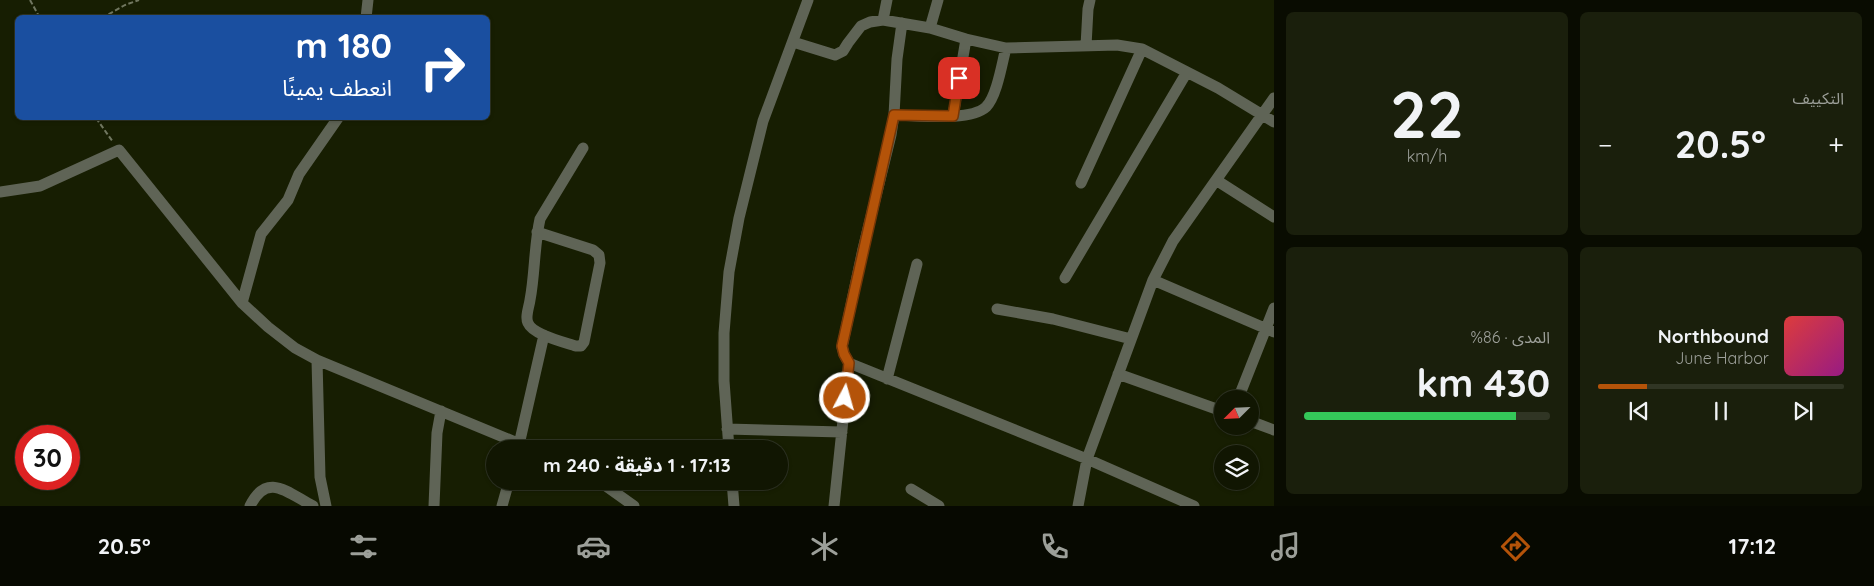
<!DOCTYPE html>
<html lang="ar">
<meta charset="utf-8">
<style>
body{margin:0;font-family:Quicksand,"Noto Sans Arabic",sans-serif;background:#1a1f0c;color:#f1f3f6;direction:rtl;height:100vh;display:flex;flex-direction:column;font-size:19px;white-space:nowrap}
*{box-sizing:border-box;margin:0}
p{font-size:16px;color:#9c9f99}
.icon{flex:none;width:28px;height:28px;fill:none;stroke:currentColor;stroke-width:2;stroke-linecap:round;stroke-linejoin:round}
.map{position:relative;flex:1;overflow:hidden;direction:ltr}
.drawer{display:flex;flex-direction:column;gap:12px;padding:12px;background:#090c01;width:600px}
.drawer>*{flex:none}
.banner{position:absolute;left:15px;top:15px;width:475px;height:105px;border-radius:8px;box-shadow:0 1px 4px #0004,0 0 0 1px #303524;direction:rtl;background:#1a4fa0;color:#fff;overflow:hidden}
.needle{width:32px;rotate:246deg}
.tools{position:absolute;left:1214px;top:390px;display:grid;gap:10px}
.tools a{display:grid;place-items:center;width:45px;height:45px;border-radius:50%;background:#111602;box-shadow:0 1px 4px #0004,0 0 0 1px #303524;font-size:25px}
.speed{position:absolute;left:15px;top:425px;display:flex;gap:10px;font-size:25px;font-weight:700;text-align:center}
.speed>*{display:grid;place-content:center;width:65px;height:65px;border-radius:50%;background:#111602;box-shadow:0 1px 4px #0004,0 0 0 1px #303524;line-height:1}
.speed .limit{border:8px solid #d22;background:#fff;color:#111}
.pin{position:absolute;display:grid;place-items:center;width:42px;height:42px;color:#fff;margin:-21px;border-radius:10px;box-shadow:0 2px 8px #0006}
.me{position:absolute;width:55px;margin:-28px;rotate:6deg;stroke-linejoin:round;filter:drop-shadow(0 0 4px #0008)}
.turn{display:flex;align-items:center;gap:18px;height:105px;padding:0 15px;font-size:22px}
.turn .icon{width:65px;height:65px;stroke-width:2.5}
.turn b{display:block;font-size:35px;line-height:42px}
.big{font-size:38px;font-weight:700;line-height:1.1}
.drawer .tile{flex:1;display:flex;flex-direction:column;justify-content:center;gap:8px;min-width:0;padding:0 18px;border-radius:8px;background:#1a1f0c}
.drawer .dial{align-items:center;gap:0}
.dial b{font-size:65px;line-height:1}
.song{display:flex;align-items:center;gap:15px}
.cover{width:60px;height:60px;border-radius:8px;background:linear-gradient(135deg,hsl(0 70% 55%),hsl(310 70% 35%))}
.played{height:5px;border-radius:2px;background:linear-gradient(90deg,#b45309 20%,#303524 20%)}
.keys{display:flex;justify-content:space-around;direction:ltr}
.heat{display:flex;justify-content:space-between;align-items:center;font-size:28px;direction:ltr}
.charge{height:8px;border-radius:4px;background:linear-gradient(90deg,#34c759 86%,#303524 0)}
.drawer .tiles{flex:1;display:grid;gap:12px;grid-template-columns:repeat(2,1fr)}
.trip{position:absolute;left:486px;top:440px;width:302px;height:50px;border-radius:25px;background:#111602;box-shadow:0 1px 4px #0004,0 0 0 1px #303524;font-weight:700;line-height:50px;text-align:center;direction:rtl}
.menu{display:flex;height:80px;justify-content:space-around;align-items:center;background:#070901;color:#9c9f99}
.menu .icon{width:35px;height:35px}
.menu .active{color:#b45309}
.menu b{font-size:22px;color:#f1f3f6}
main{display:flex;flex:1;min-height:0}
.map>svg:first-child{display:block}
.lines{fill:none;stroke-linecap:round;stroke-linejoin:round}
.path{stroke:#717760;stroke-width:2;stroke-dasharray:5 2.5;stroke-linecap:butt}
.minor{stroke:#5f6456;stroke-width:11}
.route-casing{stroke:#753606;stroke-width:12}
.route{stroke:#b45309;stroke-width:9}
</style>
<main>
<section class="drawer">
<div class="tiles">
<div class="tile"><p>التكييف</p>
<div class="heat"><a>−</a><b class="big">20.5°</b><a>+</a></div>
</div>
<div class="tile dial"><b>22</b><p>km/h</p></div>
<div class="tile">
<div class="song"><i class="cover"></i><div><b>Northbound</b><p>June Harbor</p></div></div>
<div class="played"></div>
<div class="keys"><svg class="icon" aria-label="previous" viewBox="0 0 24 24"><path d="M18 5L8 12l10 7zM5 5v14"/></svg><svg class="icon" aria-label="pause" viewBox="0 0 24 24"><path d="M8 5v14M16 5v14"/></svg><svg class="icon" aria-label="next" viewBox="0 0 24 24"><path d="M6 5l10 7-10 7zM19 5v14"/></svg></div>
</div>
<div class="tile"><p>المدى · 86%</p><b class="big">430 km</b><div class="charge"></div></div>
</div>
</section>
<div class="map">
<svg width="1274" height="506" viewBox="0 0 1274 506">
<rect width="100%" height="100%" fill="#171e02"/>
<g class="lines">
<path class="path" d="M30,0L40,18
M102,18L125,5L139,0
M96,118L113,142"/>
<path class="minor" d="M366,18L368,0
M883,20L887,0
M930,28L938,0
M793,42L835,55L843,51L848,43L861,26L870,22L883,20L930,28L966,39L1006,48L1117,45L1142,49L1218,88L1274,122
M1086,46L1088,9L1090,0
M894,115C916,115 970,122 986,107C997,96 1002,63 1006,48
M953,116L966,39
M1216,180L1274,217
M1081,183L1142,49
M0,192L40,186L119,150L242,303L268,327L295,348L317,360L320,477L326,506
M537,232L593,250L599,255L600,263L584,342L581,346H576C564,342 533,335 528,323C525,317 529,307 530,300C535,274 534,246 540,219L583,148
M1065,278L1187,72
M1153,280L1274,332
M242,303L261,234L288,200L299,174L338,118
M997,309L1053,319L1131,339
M317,360L532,449
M849,363L844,354L842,347L863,249L891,135L894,115L897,59L902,23
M1118,374L1222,411
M887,379L917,264
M1238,399L1274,308
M1250,421L1274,430
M727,429L842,432
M518,449L544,335
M729,449L724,381V333L729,272L739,218L763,121L808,0
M599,481L634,506
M732,481L734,506
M911,489L939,506
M250,506C267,471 288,493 313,506
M434,506L437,433L441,411
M502,506L509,481
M834,506L849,363L1087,459L1194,506
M1078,506L1087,459L1153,280L1173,241L1274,98"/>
</g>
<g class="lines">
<g class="route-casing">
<path id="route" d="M845,398L849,363L844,354L842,346L894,115L953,116L959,78"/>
</g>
<use href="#route" class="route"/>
</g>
</svg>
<div class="tools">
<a><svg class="needle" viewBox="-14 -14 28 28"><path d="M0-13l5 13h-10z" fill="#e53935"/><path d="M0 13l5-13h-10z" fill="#9c9f99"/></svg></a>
<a><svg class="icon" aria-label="layers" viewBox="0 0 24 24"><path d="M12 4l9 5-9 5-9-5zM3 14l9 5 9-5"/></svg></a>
</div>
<div class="speed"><div class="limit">30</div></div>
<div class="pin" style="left:959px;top:78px;background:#d93025"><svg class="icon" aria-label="arrive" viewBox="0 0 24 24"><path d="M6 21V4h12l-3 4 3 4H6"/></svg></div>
<svg class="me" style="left:845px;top:398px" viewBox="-20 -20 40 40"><circle r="17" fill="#b45309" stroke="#fff" stroke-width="3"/><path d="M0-11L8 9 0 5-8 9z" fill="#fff"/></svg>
<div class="trip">17:13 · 1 دقيقة · 240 m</div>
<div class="banner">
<div class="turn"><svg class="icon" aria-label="right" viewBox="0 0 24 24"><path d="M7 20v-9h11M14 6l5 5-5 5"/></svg><div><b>180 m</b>انعطف يمينًا</div></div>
</div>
</div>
</main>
<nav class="menu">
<b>17:12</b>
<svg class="icon active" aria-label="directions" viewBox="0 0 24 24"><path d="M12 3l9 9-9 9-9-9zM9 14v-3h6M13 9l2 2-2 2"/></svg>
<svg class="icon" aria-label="music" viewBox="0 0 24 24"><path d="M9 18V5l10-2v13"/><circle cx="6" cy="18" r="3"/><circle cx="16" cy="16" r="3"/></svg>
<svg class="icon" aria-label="phone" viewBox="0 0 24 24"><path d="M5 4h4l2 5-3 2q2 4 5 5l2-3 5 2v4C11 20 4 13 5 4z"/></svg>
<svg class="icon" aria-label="climate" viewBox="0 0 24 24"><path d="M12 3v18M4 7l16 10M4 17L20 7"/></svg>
<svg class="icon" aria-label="car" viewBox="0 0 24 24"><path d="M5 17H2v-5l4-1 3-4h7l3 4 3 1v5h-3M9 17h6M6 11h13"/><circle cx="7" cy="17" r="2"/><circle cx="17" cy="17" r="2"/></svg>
<svg class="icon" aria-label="filters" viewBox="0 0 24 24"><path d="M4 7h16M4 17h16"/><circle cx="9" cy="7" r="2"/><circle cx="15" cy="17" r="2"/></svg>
<b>20.5°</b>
</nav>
